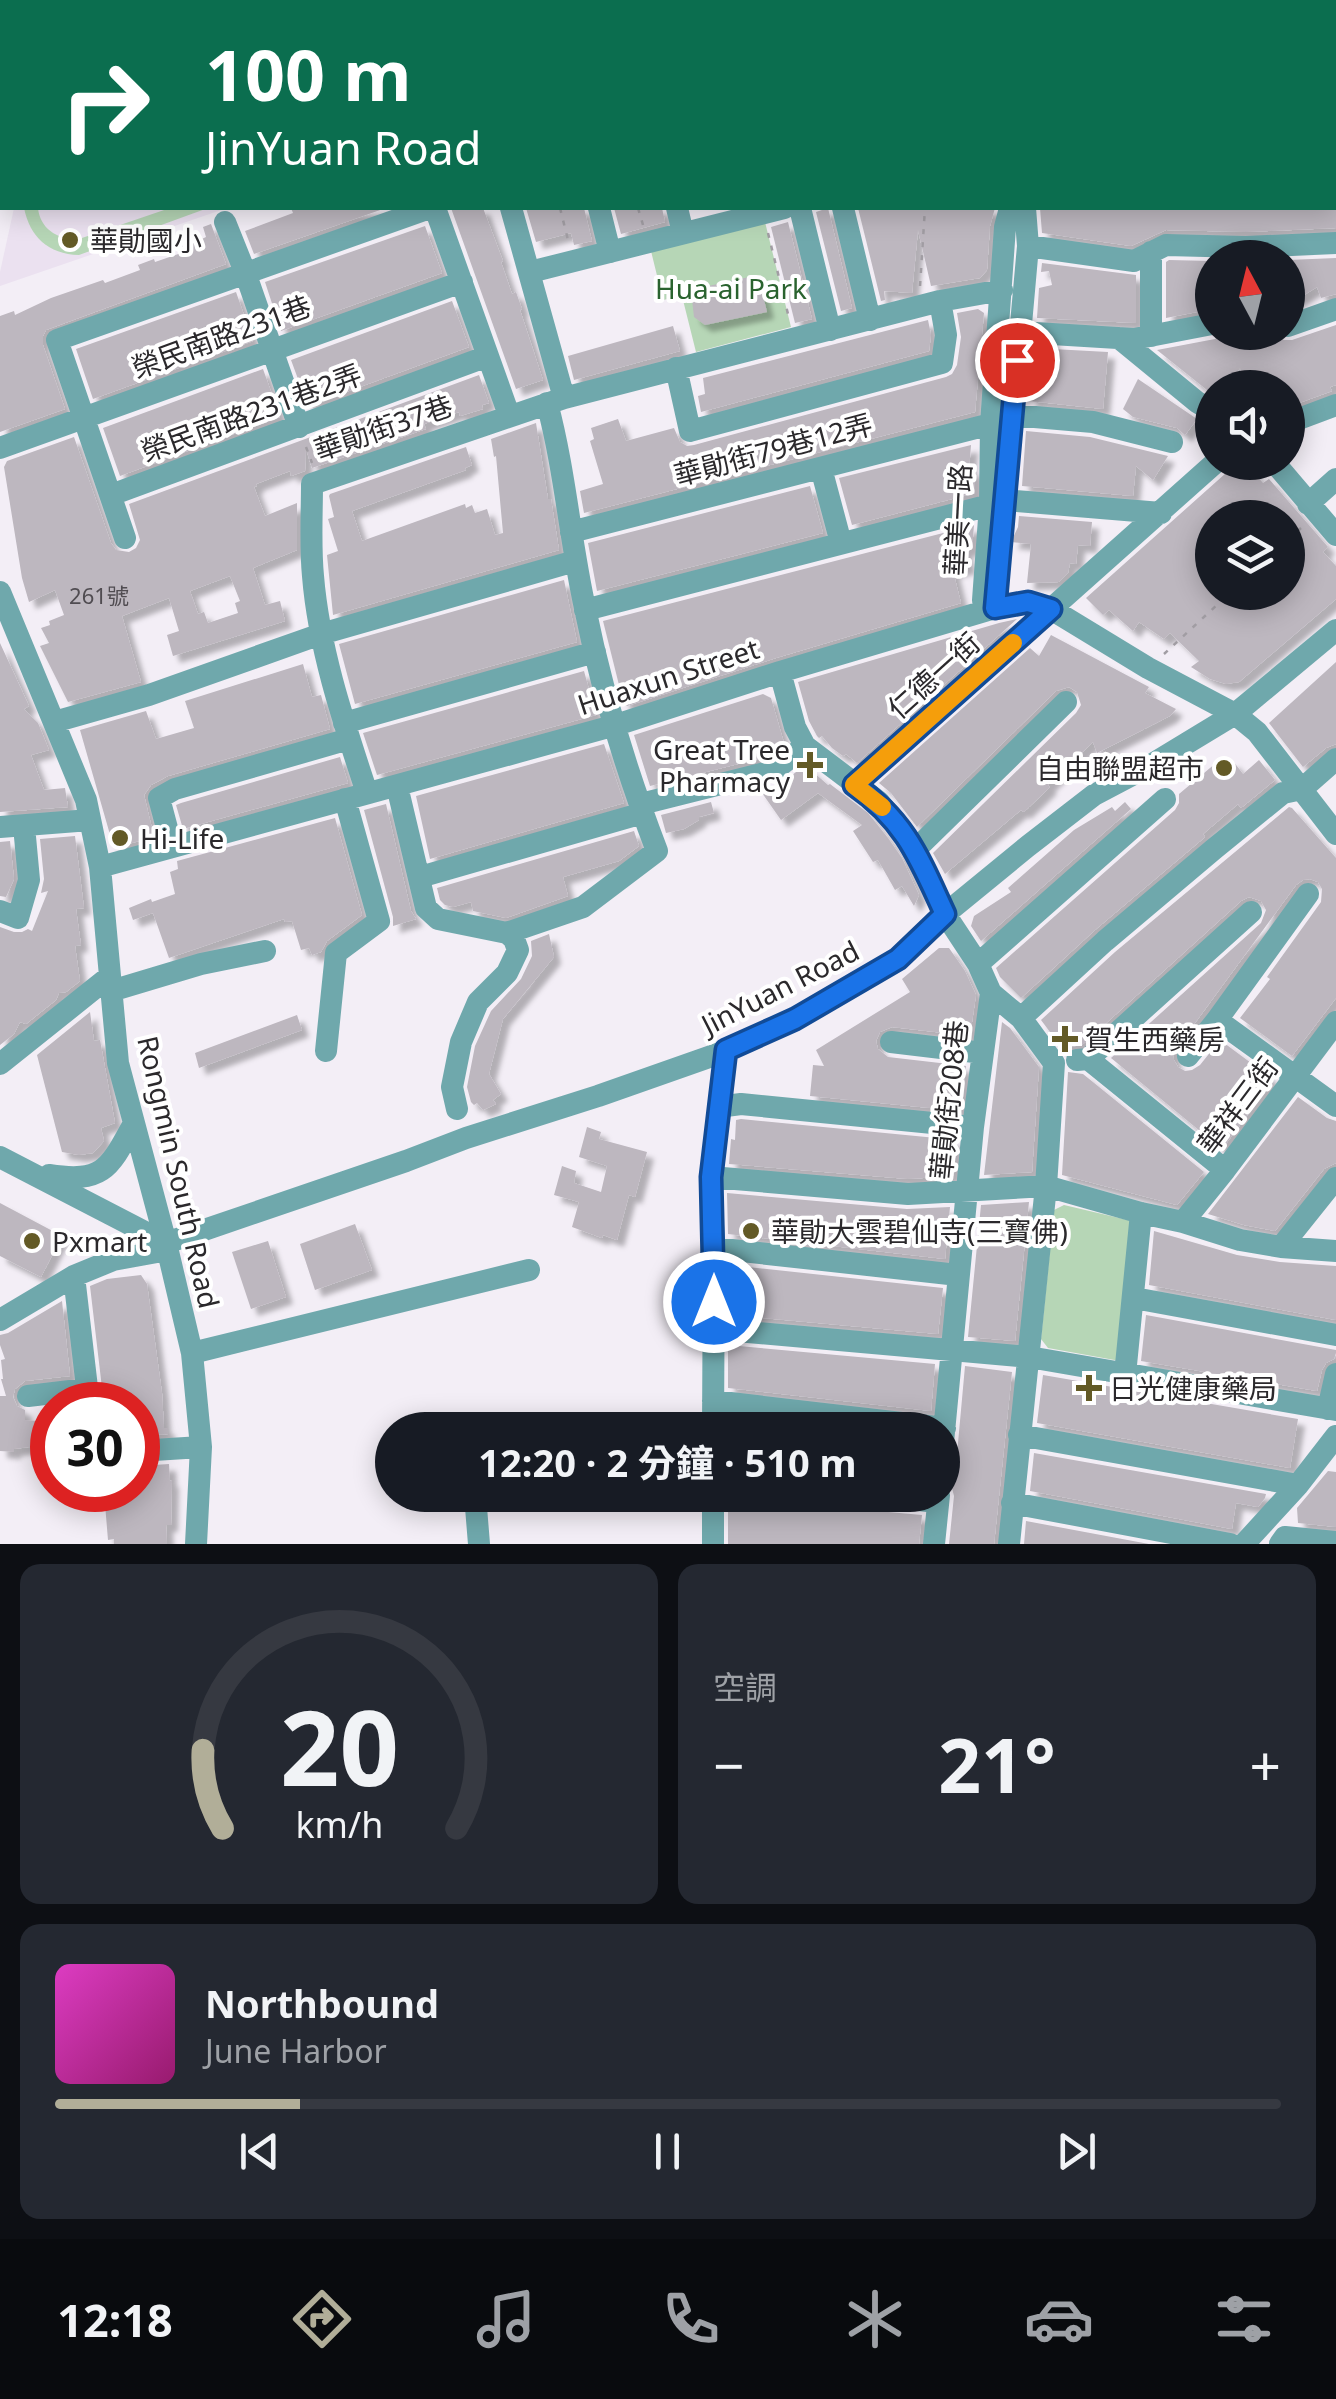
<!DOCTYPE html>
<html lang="zh-TW">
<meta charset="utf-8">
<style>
body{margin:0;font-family:"Noto Sans","Noto Sans TC",sans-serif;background:#242831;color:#f1f3f6;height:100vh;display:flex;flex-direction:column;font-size:38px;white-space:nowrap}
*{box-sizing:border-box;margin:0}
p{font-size:32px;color:#9ea1a6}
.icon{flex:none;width:55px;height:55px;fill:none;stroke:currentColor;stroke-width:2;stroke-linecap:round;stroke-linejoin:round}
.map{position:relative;height:1544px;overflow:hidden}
.details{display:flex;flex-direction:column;gap:20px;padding:20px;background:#0d0f14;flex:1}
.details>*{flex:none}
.guide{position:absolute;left:0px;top:0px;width:1338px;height:210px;box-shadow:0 5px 25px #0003;background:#0b6e4f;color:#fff;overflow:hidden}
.needle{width:65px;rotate:353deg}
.controls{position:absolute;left:1195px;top:240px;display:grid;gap:20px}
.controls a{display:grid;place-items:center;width:110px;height:110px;border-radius:50%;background:#171b24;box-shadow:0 5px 25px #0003;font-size:50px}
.speed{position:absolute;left:30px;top:1382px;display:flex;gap:20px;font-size:50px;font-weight:700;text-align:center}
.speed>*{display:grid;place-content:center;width:130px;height:130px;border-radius:50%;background:#171b24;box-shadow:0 5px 25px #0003;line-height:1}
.speed .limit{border:15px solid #d22;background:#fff;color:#111}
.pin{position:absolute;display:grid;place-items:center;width:85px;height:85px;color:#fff;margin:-42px;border:5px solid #fff;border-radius:50%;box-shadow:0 2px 10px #0007}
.me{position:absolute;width:110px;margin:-55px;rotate:0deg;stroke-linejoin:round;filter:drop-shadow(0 0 8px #0008)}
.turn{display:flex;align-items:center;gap:35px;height:210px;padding:0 40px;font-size:45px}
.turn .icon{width:130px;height:130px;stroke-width:2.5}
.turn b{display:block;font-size:70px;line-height:85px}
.big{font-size:75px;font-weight:700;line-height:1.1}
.details .widget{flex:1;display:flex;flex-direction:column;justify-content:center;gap:15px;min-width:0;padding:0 35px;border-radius:20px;background:#242831}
.details .dial{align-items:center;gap:0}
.dial svg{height:260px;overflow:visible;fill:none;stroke:#363941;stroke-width:7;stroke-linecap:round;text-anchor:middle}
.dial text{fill:#f1f3f6;stroke:none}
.song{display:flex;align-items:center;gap:30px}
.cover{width:120px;height:120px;border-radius:15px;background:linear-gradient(135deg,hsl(310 70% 55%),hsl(320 70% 35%))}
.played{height:10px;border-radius:5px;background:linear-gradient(90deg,#b1ae98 20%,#363941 20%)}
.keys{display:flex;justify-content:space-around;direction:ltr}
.heat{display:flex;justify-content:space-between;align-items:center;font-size:55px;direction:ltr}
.details .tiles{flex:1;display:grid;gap:20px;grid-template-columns:1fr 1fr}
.widget:last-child{grid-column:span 2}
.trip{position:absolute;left:375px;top:1412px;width:585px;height:100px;border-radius:50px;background:#171b24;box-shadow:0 5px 25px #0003;font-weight:700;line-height:100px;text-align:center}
.tabs{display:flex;height:160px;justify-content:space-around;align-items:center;background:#090b0e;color:#9ea1a6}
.tabs .icon{width:70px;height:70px}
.tabs .current{color:#b1ae98}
.tabs b{font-size:45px;color:#f1f3f6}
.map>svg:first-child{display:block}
.built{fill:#ebe1f0}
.green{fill:#b6d6b6}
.building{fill:#bdb7bf;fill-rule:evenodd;filter:url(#shadow)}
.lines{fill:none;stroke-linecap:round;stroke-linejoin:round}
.path{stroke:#a19da3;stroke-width:2.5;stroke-dasharray:5 8;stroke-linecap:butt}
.minor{stroke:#6fa8ac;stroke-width:22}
.route-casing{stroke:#114b97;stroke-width:25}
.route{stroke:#1a73e8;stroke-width:18}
.slow{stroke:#f59e0b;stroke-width:18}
.poi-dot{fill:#635a26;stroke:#fff;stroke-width:4}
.labels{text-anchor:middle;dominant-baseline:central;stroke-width:8;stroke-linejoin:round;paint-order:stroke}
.number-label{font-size:22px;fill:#504c51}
.poi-label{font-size:28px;fill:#2b292c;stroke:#fff;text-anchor:start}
.park-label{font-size:28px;fill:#2a632f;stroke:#fff}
.street-label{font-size:28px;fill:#2b292c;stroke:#fff}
</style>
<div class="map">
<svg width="1336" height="1544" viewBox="0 0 1336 1544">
<defs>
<filter id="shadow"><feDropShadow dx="7" dy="7" stdDeviation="2.5" flood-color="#0004"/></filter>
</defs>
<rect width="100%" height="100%" fill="#f3eef6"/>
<path class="built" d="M14,208H227L0,286V272Z"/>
<path class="green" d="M24,208H38C40,229 58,240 79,239L170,208H208L79,255C48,254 30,237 24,208Z
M765,222L791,327L696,352L682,296L663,300L651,251Z
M1064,1205L1132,1221L1120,1361L1048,1348L1041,1339L1054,1210Z"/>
<path class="building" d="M291,208H386L254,254L245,231L293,213Z
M451,208H483L503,261L501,262L512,294L516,292L522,309L520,310L543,380L516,389Z
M526,208H584L592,241L574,245L571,233L536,242Z
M614,208H662L665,222L621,234Z
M828,208L852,308L841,311L816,212Z
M858,208H995L990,226L987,270L980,278L931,286L918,230L912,293L884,291L885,300L881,301Z
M1040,208H1336V228L1246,232L1166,230L1131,246L1042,233Z
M788,222L812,319L795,323L771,227Z
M211,224L226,264L46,330L43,336V345L65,409L0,432V316L14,311L15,315L51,298L103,280L105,283L140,270L138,265L154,259L155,262L190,250L189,245L206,237L203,227Z
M425,226L442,273L281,331L265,282Z
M1336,258V294L1321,298L1317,287L1288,305V260Z
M1169,260L1212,261V309L1166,318V262Z
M1042,263L1136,275V323L1037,318L1039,288L1052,285L1049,271L1041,272Z
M758,275L767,312L705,325L694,317L692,300L695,289Z
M236,292L253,341L93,399L76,349Z
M452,301L469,347L308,406L291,360Z
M978,309L984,313L975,412L584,513L580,491L603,484L590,441L594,439L591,428L618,419L626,441L674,428L680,442L687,446L694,445L946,377L952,374L957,365L961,337L957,313Z
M928,320L931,335L929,351L701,412L698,396L705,394L703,378Z
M1336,325V385L1330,387L1332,391L1288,407V388H1246L1240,368L1227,388H1212V394L1157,350L1215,339L1224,332H1265L1258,341L1276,334L1284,340H1292Z
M673,326L680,351L574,380L568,356Z
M1034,348L1108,352L1103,409L1029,401Z
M263,369L280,417L120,476L103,428Z
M479,375L489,403L482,405L483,409L460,416L459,412L424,424L426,429L312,468L306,449L305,471L291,476L290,471L256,484L257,486L254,487L265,516L297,503V550L253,568L265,605L280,601L285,621L173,656L167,635L179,631L169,598L122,616L141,682L68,702L40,646L49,643L41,628L50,625L49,621L64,615L55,590L29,602L22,578L4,467L7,461L74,437L111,543L116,550L129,552L136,548L140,540L129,504ZM230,576L240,601L235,603L238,613L208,623L204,612L198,614L190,591Z
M1138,379L1197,419L1185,435L1177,428L1133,417L1123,409Z
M536,423L548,499H551L559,550L333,615L327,555L338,551L328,519L334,517L329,496L330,494L466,447L472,465L465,468L466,470L352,511L362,541L465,504L466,508L472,505L475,513L487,509L495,535L503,533L496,456L494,457L491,439Z
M1026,431L1090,437L1168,456L1153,480L1136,466L1133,496L1022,486Z
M971,445L969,470L975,469V493L852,525L839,478Z
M1232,462H1244L1263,483L1269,479L1328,547L1323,552L1336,566V599L1239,682L1226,684L1210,679L1191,667L1199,661L1170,633L1164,639L1139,622L1133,631L1109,610L1103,615L1086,598L1226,473ZM1212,518H1288V592H1212Z
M810,486L823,533L597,591L588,543Z
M1019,516L1092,522L1090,546L1078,545L1076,564L1070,563L1068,573L1059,582L1027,583L1031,544L1011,542L1018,527Z
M974,525L972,549L965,550L969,567L953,571L961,603L776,658L627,706L624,705L603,621Z
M564,580L577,642L355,704L339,644Z
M1017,619L857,763L846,754L843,756L832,748L822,736L819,738L817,736L809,721L798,682L999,623Z
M1051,635L1149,687L1145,693L1176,709L1170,716L1097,753L1093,742L1048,785L1050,787L1024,812L1021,810L945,874L933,853L1076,713L1081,705L1077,692L1069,687L1056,691L917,827L891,793L879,783L1030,648L1039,656Z
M0,643L29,706L24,709L38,723L49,750L31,755L44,790L65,788L68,807L0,812Z
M1336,662V744L1326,748L1303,767L1269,723Z
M303,664L312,697L321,695L330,729L168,776L151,785L144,795L154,837L117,847L113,845L80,730L146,711L156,739L194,728L185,701Z
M584,671L596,715L377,775L363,733Z
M763,694L771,698L784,743L766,757L650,786L634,735Z
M604,744L624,803L430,859L416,796Z
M340,757L348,783L183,829L176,805L181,803Z
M1259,760L1275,780L1241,808L1238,804L1203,834L1205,837L1095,930L1021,998L1000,977L996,968L1175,810L1179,803V794L1210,768L1215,764L1233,761L1243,774Z
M805,765L828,785L830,784L868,813L888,838L902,858L919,895L914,906L902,886L895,890L878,860L873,862L853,831L862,825L818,793L781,820L760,790L782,783Z
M711,802L714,813L699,817V820L684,829L666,833L661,815Z
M1125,802L1131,809L981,941L971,926L974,916L1011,892L1008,888L1074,830L1112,807L1115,811Z
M386,804L411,911L416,919L393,926V917L364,810Z
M1289,807L1292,808L1336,858V998L1292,1056L1240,1018L1270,979L1267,977L1321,902L1322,889L1318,882L1310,879L1303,880L1296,885L1173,1053L1174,1060L1178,1067L1185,1071L1192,1070L1200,1065L1220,1040L1274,1080L1222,1149L1111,1058L1261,923L1266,910L1261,901L1249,897L1241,901L1082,1045L1069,1047L1065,1052L1041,1020L1115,952Z
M335,818L362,915L327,941L321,952L312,955L309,948L301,950L292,921L285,922L284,919L169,958L153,913L133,920L129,908L151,899L152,902L175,894L170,872L178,869L177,861Z
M634,831L639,846L619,861L563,877L568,896L506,918L473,911L471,902L453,907L445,905L440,900L437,888Z
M75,836L84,908L76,909L81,945L75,946L80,981L66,992L59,993L56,1000L26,1024L20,1022L14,1034L0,1045V927L14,932H22L28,929L32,931L48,891L41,893L44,879L40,839Z
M10,841L14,879L6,897L0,896V842Z
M549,934L554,957L503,1019L489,1074L501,1094L493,1100L496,1104L483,1110L477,1103L474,1105L471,1102L467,1087L475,1046L491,1011L521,979L532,956L531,941Z
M939,948H949L965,971L976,995L970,1036L892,1027L880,1032L876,1041L878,1049L888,1057L966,1066L960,1111L810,1096L813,1065L824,1066L816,1050L910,992L902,979Z
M90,1012L94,1041L100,1040L115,1123L101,1128L104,1141L93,1153L79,1155L62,1152L37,1055Z
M297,1015L302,1030L199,1068L195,1053Z
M1002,1022L1010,1028L1039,1067L1032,1172L984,1175Z
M1068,1072L1083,1074L1204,1172L1177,1205L1062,1175Z
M1298,1097L1327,1118L1336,1121V1163L1324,1169L1275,1231L1244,1225L1208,1214Z
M741,1119L957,1140L953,1176L908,1179L729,1164L731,1139L735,1140L736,1120Z
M587,1127L601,1132L599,1139L647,1152L635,1197L629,1195L617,1240L603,1235L602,1238L572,1227L579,1202L554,1195L562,1166L576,1171L574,1183L601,1192L607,1166L579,1157Z
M727,1193L907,1209L950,1207L945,1259L728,1234Z
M1029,1202L1015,1341L968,1337L981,1205Z
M0,1203L62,1236L41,1277L0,1256Z
M355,1224L372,1270L315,1290L300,1244Z
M1154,1231L1237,1255L1280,1262L1336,1266V1320L1149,1285Z
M268,1241L286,1297L251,1309L232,1252Z
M730,1265L943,1288L938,1334L729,1315Z
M141,1275L147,1284L162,1393L164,1428H168V1434L138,1436V1405H104L90,1286L107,1279Z
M62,1301L70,1376L25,1381L15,1389L13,1397L17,1406L25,1410V1420L52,1422V1448L29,1447L14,1449V1452L0,1451V1396H6L1,1379H3L1,1360L5,1359L0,1345V1335L8,1333Z
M1146,1315L1336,1350V1353L1334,1359L1326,1363L1322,1370L1317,1391L1141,1361Z
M728,1345L935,1364L931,1411L728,1388Z
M965,1366L1012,1372L994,1544H949L954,1496L952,1488L945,1482L946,1467L954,1462L957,1454Z
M1043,1375L1298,1419L1290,1468L1037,1423Z
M728,1418L832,1430H728Z
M1034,1453L1266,1494L1265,1498L1258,1507L1236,1503L1232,1529L1030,1491Z
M169,1464L170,1481L172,1480L171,1525H166L167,1544H114V1539L108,1540L105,1504L121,1503V1490H138V1466Z
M1328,1471L1336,1472V1527L1298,1523L1297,1508Z
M728,1495H813L854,1499L859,1506L866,1510L922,1515L919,1544H728Z
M1026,1521L1149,1544H1024Z"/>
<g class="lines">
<path class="path" d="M585,0L586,2
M660,0L661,2
M739,0L740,2
M817,0L818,2
M560,208L568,240
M638,208L643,225
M768,233L789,318
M920,286L925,208
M306,447L312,463
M1288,540L1301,528
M1164,654L1231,592"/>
<path class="minor" d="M26,0L37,2
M623,0L624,2
M700,0L701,2
M778,0L779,2
M546,2L563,0
M877,2V0
M971,2V0
M1038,2V0
M1152,2V0
M1264,2V0
M0,140L2,131
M1335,179H1336
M435,208L509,415
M511,208L564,398
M599,208L610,252
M677,208L683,233
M800,208L830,330
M843,208L870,320
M225,222L245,272L299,427
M1028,246L1134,261L1166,245L1246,247L1336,243
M530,272L784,208
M1288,326L1336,309
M1019,332L1134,339L1212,324
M1151,336V252
M1119,338L1197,402L1212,411
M676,368L690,431L942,363L946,335L940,301
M1012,415L1093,422L1172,442
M1288,423L1336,405
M0,448L462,282
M1274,462L1336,535
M821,468L841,543
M111,495L488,356
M1005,500L1161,513
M1308,504L1336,479
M1003,525L1028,246L1025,208
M571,532L991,424
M125,538L57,340L430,208
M0,592L86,800L100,867L118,1063L166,1243L192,1353L201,1447L196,1544
M995,608L983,600L990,505L991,424L1005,227L1010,208
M585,610L990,505
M780,672L795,727L805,746L879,802L900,829L915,850L945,914L978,964L991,993L1021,1018L1054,1063L1046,1186L1009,1544
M54,722L149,695L321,634L575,561
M344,723L595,652
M855,785L1051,609L1148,668L1235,714L1257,732L1336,834
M397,786L426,908L438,919L507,933L583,907L657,851C628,775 601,688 585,608C570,540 565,470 547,403
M367,793C344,723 319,650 313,576C310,546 312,514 312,484L564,398L940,301L1002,290
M641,804L773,771L805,746
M0,827L90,820
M172,847L159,798L175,789L349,739
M915,850L1066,702
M100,867L616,725L780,672L995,608L1027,602L1051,609L1216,462
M420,877L643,813
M0,911L18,918L29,880L24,826
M978,964L1165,799
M111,991L201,964L265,951
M1021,1018L1105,941L1214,849L1283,793L1302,789L1336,759
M1217,1020L1336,1106
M891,1042L983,1053
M326,1051L336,953L379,921L345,799
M1188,1056L1217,1020L1308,894
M1088,1059L1251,912
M1077,1060L1088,1059L1225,1170
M0,1064L110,976
M718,1107L741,1104L973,1127
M457,1109L452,1087L461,1042L478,1002L507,973L518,950L514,939L507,933
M0,1157L166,1243
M49,1175C103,1183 109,1169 133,1125
M711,1177L908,1194L1046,1186L1141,1213L1183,1222L1240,1240L1281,1247L1336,1251
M1183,1222L1225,1170L1336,1022
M166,1243L406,1161L466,1138L598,1096L726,1051L795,1019L898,959L945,914L1028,846L1094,795L1151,765L1235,714L1336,630
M1281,1247L1336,1178
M714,1248L958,1275
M74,1276L89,1405
M1134,1298L1336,1335
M0,1320L74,1276L113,1260L168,1250
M714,1329L1029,1357L1336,1410
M192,1353L529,1270
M1125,1375L1141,1213
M28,1396L87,1389
M713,1401L945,1428
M1328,1409L1336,1374
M713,1430L714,1248L711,1177L726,1051
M1019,1435L1298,1485
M138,1451L201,1447
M942,1453L973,1127L991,993
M475,1495L479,1544
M713,1495V1544
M868,1495L938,1502
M1012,1503L1230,1544
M934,1544L939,1495
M1244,1544L1298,1485L1336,1436
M1280,1544L1285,1537L1336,1542"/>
</g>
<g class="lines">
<g class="route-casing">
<path id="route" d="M714,1302L711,1177L726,1050L795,1019L898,959L945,914C920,860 906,821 854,785L1051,609L1028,602L995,608L1017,360"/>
</g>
<use href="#route" class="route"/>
<path class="slow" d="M882,807L854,785L1013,643"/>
</g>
<g class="poi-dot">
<circle cx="70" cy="240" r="10"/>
<path d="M805 750h10v10h10v10h-10v10h-10v-10h-10v-10h10z"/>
<circle cx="1224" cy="768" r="10"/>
<circle cx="120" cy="838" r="10"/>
<path d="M1060 1024h10v10h10v10h-10v10h-10v-10h-10v-10h10z"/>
<circle cx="751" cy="1231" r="10"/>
<circle cx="32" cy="1241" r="10"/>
<path d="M1084 1373h10v10h10v10h-10v10h-10v-10h-10v-10h10z"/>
</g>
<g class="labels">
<g class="number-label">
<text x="99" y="595">261號</text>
</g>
<g class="poi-label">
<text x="90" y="240">華勛國小</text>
<text x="790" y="749" text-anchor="end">Great Tree<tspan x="790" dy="32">Pharmacy</tspan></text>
<text x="1204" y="768" text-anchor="end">自由聯盟超市</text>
<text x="140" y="838">Hi-Life</text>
<text x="1085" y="1039">賀生西藥房</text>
<text x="771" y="1231">華勛大雲碧仙寺(三寶佛)</text>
<text x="52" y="1241">Pxmart</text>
<text x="1109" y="1388">日光健康藥局</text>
</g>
<g class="park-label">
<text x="731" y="288">Hua-ai Park</text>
</g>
<g class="street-label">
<text transform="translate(221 336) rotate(-20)">榮民南路231巷</text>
<text transform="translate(251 412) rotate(-20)">榮民南路231巷2弄</text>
<text transform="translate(383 427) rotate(-19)">華勛街37巷</text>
<text transform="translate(773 449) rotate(-15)">華勛街79巷12弄</text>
<text transform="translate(957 520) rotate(-87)">華美一路</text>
<text transform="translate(933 675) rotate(-42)">仁德一街</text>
<text transform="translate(668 676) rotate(-18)">Huaxun Street</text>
<text transform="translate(780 987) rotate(-27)">JinYuan Road</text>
<text transform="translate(948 1100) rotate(-84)">華勛街208巷</text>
<text transform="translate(1237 1105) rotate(-53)">華祥三街</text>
<text transform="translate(179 1172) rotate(77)">Rongmin South Road</text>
</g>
</g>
</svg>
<div class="controls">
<a><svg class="needle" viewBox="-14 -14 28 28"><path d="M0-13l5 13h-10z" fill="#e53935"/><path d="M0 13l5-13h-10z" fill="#9ea1a6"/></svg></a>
<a><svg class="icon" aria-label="sound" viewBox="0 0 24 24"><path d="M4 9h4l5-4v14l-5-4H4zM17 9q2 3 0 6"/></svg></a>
<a><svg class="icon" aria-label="layers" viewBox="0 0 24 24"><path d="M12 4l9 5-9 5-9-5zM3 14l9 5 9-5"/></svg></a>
</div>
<div class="speed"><div class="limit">30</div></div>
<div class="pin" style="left:1017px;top:360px;background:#d93025"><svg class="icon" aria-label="arrive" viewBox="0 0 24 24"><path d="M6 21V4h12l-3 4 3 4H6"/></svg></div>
<svg class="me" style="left:714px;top:1302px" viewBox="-20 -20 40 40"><circle r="17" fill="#1a73e8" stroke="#fff" stroke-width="3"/><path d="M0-11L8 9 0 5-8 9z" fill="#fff"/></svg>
<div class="trip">12:20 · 2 分鐘 · 510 m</div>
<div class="guide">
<div class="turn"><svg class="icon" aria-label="right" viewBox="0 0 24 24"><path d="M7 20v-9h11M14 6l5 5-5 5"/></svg><div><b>100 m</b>JinYuan Road</div></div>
</div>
</div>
<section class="details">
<div class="tiles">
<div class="widget dial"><svg viewBox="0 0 100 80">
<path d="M14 69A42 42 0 1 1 86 69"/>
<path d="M14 69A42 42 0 0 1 8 45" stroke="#b1ae98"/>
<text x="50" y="56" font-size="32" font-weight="700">20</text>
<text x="50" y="72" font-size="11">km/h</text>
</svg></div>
<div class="widget"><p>空調</p>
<div class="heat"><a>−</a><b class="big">21°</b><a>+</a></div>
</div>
<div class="widget">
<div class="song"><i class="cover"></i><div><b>Northbound</b><p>June Harbor</p></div></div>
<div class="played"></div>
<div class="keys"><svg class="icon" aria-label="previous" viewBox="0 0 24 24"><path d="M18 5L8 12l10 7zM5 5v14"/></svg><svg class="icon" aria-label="pause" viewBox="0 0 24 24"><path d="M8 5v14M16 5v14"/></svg><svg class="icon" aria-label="next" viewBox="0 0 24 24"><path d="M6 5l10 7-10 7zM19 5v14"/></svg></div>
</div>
</div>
</section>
<nav class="tabs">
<b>12:18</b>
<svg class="icon current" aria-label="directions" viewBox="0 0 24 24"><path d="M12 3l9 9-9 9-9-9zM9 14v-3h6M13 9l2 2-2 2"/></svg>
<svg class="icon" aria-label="music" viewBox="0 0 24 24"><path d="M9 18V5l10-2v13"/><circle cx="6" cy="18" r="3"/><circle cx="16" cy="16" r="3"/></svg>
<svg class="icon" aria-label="phone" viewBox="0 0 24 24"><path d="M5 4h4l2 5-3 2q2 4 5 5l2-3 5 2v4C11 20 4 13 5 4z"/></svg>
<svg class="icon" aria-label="climate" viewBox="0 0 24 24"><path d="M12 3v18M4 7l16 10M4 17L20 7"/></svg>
<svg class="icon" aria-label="car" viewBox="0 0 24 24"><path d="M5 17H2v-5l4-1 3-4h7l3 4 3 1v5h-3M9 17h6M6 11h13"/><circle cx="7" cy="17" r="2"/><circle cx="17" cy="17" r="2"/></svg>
<svg class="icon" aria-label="filters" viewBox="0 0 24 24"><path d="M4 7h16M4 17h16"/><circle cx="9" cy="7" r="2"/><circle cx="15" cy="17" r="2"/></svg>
</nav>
